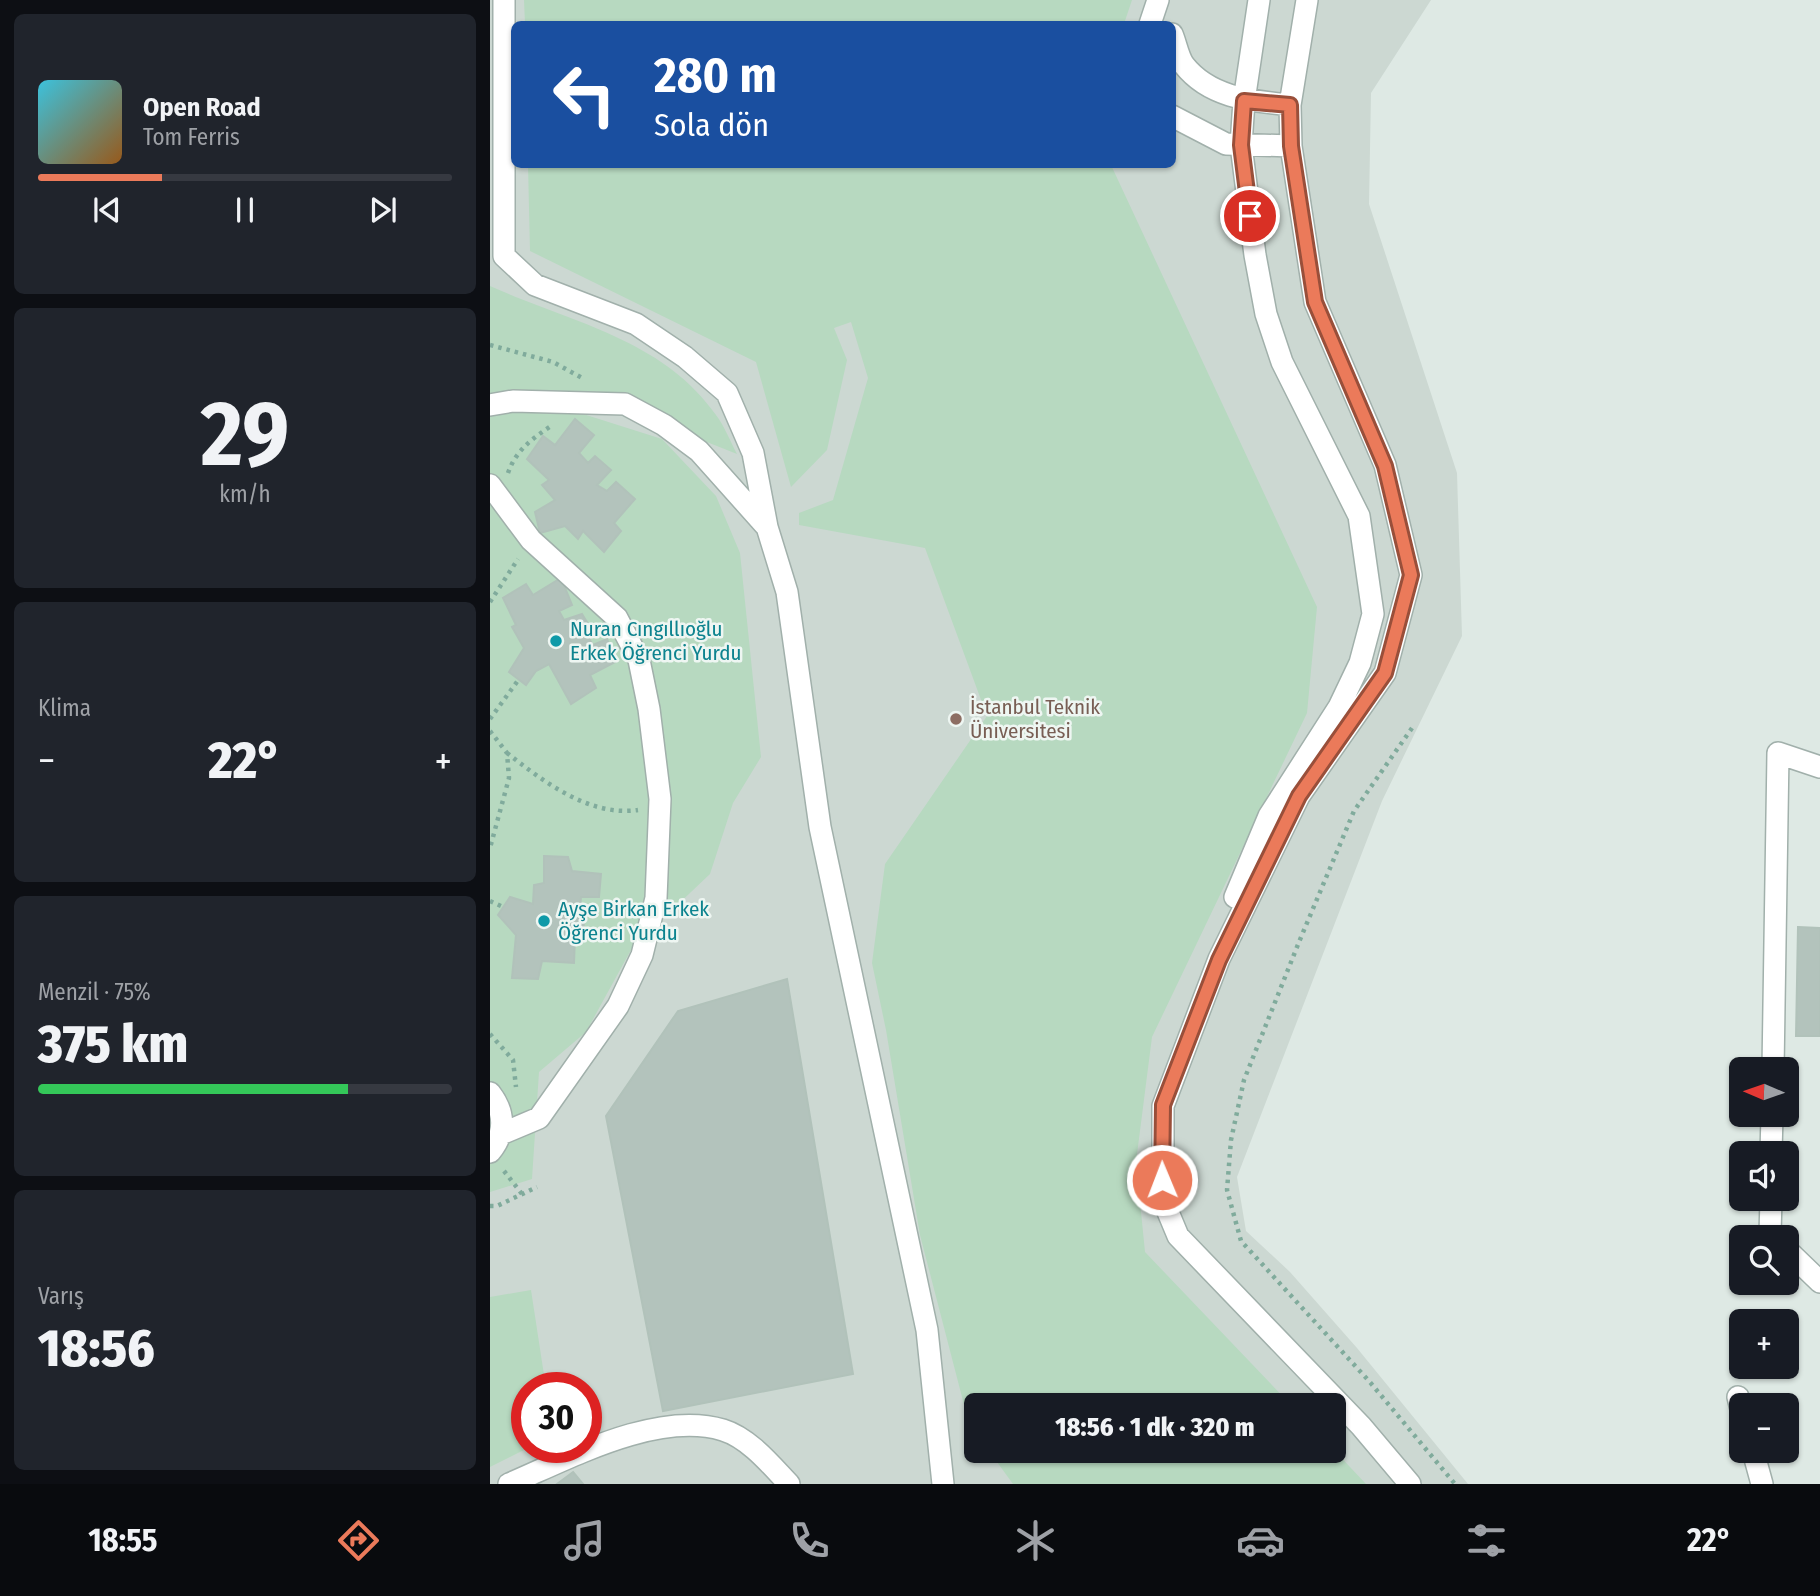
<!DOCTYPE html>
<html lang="tr">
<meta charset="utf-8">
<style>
body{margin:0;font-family:"Fira Sans Condensed",sans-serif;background:#20242c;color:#f1f3f6;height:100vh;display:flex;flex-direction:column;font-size:26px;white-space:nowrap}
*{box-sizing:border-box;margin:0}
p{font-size:23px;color:#9ea1a6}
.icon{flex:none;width:38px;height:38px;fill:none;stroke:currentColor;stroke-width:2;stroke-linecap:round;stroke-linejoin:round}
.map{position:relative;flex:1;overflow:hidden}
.sheet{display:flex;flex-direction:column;gap:14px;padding:14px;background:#0d0f14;width:490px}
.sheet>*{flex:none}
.banner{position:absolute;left:21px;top:21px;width:665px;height:147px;border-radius:10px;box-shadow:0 2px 5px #0004;background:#1a4fa0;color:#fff;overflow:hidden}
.needle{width:46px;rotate:272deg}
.controls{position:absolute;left:1239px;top:1057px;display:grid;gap:14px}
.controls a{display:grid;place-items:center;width:70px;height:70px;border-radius:10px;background:#171b24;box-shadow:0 2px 5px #0004;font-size:35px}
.speed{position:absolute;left:21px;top:1372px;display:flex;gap:14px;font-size:35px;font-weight:700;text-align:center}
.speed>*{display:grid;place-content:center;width:91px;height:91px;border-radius:50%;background:#171b24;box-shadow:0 2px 5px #0004;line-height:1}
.speed .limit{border:10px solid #d22;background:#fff;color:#111}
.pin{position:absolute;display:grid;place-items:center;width:60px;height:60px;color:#fff;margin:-30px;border:4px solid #fff;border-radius:50%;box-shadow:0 2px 7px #0007}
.me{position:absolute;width:77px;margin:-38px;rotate:359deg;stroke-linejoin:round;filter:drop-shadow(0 0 5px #0008)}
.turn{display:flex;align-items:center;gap:24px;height:147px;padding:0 28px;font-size:32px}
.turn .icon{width:91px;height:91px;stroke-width:2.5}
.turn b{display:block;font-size:49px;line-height:60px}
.big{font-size:52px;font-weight:800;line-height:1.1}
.sheet .widget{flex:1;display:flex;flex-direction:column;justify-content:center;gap:10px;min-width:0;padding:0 24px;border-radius:10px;background:#20242c}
.sheet .dial{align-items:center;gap:0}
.dial b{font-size:91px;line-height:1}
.song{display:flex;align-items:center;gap:21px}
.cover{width:84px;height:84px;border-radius:10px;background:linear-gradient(135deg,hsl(190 70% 55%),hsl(30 70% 35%))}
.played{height:7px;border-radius:4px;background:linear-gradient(90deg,#eb7a5a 30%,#363941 30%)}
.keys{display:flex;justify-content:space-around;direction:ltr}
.heat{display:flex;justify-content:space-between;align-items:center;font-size:38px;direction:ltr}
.charge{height:10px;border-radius:5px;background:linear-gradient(90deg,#34c759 75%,#363941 0)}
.trip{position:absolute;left:474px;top:1393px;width:382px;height:70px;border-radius:10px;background:#171b24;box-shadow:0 2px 5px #0004;font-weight:800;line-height:70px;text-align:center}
.tab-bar{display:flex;height:112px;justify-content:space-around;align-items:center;background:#090b0e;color:#9ea1a6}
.tab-bar .icon{width:49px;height:49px}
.tab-bar .current{color:#eb7a5a}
.tab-bar b{font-size:32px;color:#f1f3f6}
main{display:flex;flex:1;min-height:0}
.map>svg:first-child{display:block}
.built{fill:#ccd8d2;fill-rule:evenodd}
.green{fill:#b7d9c0}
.building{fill:#b3c3bc;stroke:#b1c2ba;stroke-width:2}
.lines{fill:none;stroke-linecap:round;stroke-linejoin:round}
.minor-casing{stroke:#a1b0ab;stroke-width:24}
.path{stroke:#80ab9c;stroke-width:4.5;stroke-dasharray:3.5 5;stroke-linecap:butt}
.minor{stroke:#fff;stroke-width:21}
.route-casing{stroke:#994f3a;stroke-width:18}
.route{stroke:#eb7a5a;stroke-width:12}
.culture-dot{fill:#0f9aa8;stroke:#eef6f2;stroke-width:2.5}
.education-dot{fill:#8d6e63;stroke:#eef6f2;stroke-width:2.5}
.labels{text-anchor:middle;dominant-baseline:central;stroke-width:5;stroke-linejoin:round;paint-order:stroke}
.culture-label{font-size:21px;fill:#0d838f;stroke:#eef6f2;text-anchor:start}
.education-label{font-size:21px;fill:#785e54;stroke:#eef6f2;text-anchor:start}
</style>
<main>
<section class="sheet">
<div class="widget">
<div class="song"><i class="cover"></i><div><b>Open Road</b><p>Tom Ferris</p></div></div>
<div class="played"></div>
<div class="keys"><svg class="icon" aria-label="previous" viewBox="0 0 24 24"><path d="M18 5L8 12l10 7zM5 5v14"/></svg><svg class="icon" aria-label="pause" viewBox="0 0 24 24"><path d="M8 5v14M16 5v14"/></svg><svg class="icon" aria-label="next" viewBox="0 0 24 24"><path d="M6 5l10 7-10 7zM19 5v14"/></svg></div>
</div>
<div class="widget dial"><b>29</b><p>km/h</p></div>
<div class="widget"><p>Klima</p>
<div class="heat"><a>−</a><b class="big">22°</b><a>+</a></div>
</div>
<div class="widget"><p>Menzil · 75%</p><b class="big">375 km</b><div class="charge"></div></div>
<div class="widget"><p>Varış</p><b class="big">18:56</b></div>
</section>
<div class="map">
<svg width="1330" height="1484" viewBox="0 0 1330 1484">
<rect width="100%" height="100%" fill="#dee9e4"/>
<path class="built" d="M0,0H941L881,93L879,204L967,473L972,636L892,801L747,1177L756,1231L800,1272L867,1348L978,1484H0ZM24,24H682V164H24ZM37,1388H96V1447H37ZM486,1405H844V1451H486Z"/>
<path class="green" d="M34,0H642L634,24H35Z
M38,165H621L827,607L817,713L662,1037L646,1162L655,1252L801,1405H486V1434L479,1424L430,1235L396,1030L382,963L395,864L497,716L435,548L309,525V513L343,500L378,378L361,322L344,328L357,360L337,450L301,487L266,362L40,251Z
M0,286C80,322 173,339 226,415C235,427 240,441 247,454L174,425L135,404L0,405Z
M0,412L90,413L172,439L226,496L250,553L271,757L243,803L220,874L142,948L96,1032L49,1072L42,1179L0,1192Z
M41,1290L56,1388H37V1447H40L0,1467V1297Z
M844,1450L876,1484H523L499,1451Z"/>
<path class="building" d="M85,419L104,435L89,453L98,463L105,456L121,470L107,485L117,491L126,482L145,499L124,523L131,531L114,552L93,531L88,539L75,526L50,533L45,512L65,500L52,485L59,480L37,459L53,436L65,445Z
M71,578L82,605L69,611L74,620L92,614L103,632L96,634L103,645L117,639L127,661L100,675L106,688L81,704L59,664L46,671L36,685L19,672L34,648L22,627L26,625L13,598L36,584L43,595Z
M54,856L78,857L82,871L111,874L109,897H91L90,909L96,910L92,936H85L84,963L52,961L48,979L22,978L26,935L8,915L20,897L43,904L44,885L54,883Z
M1308,927L1330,928V1036H1306Z
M297,979L363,1374L173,1411L116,1116L188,1011Z
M83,1472L93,1484H67Z"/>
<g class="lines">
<g class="minor-casing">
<path id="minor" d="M14,0V256L45,285L146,324L195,357L237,393L263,453L277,527L297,592L330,827L437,1330L453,1484
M817,0L800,105L801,146L825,302L895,465L921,575L895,673L809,796L729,959L673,1106V1200L688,1236L871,1426L920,1484
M660,24L668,0
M682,34C686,43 688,57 694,65C720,98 762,101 800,105
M682,116L736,144L801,146
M0,405L23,401L135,404L174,425L209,451L275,525
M0,485L41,540L127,618L149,660L159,709L170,799L166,898L152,955L128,1006L49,1118L11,1134
M745,897L779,816L849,707L870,663L883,614L869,516L792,362L776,314L765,255L751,145L754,101L769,0
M1283,1069L1288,753L1330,767
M0,1093C15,1112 16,1133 0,1152
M1281,1153L1282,1115
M1281,1199L1280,1234L1284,1237
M1297,1250L1330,1282
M1248,1397L1251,1409
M1263,1451L1272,1484
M19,1484C78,1459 167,1410 233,1430C259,1438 281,1465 299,1484"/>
</g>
<path class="path" d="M0,345L63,362L94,379
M18,473C26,450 42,439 61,426
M0,602L28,559
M0,719L29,679
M922,728L864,811L809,942L754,1080L741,1140L737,1190L751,1241L879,1381L965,1484
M0,731L17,753L19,778L0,848
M17,753C53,781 99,817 148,810
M0,901L13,907
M0,1034L23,1060L26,1087
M14,1171L32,1194
M0,1206H7L47,1187"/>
<use href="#minor" class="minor"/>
</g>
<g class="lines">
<g class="route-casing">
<path id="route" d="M672,1180L673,1105L729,960L809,796L895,673L921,575L895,466L825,302L801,146L800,105L754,101L751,145L760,216"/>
</g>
<use href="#route" class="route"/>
</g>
<g class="culture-dot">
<circle cx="66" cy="641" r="7"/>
<circle cx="54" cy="921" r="7"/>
</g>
<circle class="education-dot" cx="466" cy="719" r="7"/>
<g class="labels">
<g class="culture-label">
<text x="80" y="629">Nuran Cıngıllıoğlu<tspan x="80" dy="24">Erkek Öğrenci Yurdu</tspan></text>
<text x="68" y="909">Ayşe Birkan Erkek<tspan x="68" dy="24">Öğrenci Yurdu</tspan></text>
</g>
<g class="education-label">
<text x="480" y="707">İstanbul Teknik<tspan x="480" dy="24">Üniversitesi</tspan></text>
</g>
</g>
</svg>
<div class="controls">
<a><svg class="needle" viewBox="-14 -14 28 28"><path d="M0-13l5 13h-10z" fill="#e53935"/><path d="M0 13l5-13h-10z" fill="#9ea1a6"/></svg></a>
<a><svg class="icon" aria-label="sound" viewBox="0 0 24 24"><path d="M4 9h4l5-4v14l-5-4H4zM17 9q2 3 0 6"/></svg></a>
<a><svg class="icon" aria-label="search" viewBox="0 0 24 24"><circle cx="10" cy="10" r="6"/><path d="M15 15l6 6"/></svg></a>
<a>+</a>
<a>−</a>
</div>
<div class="speed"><div class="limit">30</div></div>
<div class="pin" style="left:760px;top:216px;background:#d93025"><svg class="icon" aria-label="arrive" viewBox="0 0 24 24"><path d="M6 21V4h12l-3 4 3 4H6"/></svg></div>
<svg class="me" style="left:672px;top:1180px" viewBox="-20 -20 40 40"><circle r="17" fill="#eb7a5a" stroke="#fff" stroke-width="3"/><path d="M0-11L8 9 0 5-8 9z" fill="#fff"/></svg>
<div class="trip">18:56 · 1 dk · 320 m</div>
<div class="banner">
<div class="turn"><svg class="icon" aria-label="left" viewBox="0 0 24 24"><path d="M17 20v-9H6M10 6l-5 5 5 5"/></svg><div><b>280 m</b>Sola dön</div></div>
</div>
</div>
</main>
<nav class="tab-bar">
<b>18:55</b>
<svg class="icon current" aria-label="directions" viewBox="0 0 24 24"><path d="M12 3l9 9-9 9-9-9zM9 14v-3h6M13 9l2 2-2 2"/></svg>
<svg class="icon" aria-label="music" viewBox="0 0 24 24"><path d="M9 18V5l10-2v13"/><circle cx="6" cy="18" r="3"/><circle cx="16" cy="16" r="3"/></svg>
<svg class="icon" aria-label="phone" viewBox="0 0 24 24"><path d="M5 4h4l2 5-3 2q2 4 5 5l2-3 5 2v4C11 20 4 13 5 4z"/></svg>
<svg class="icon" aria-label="climate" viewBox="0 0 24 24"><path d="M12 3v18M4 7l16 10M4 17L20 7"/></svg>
<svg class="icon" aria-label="car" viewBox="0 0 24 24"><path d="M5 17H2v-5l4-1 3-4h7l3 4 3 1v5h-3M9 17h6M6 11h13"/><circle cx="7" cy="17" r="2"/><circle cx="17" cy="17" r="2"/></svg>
<svg class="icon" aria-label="filters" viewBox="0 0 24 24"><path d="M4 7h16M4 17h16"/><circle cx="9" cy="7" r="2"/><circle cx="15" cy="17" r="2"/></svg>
<b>22°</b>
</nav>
